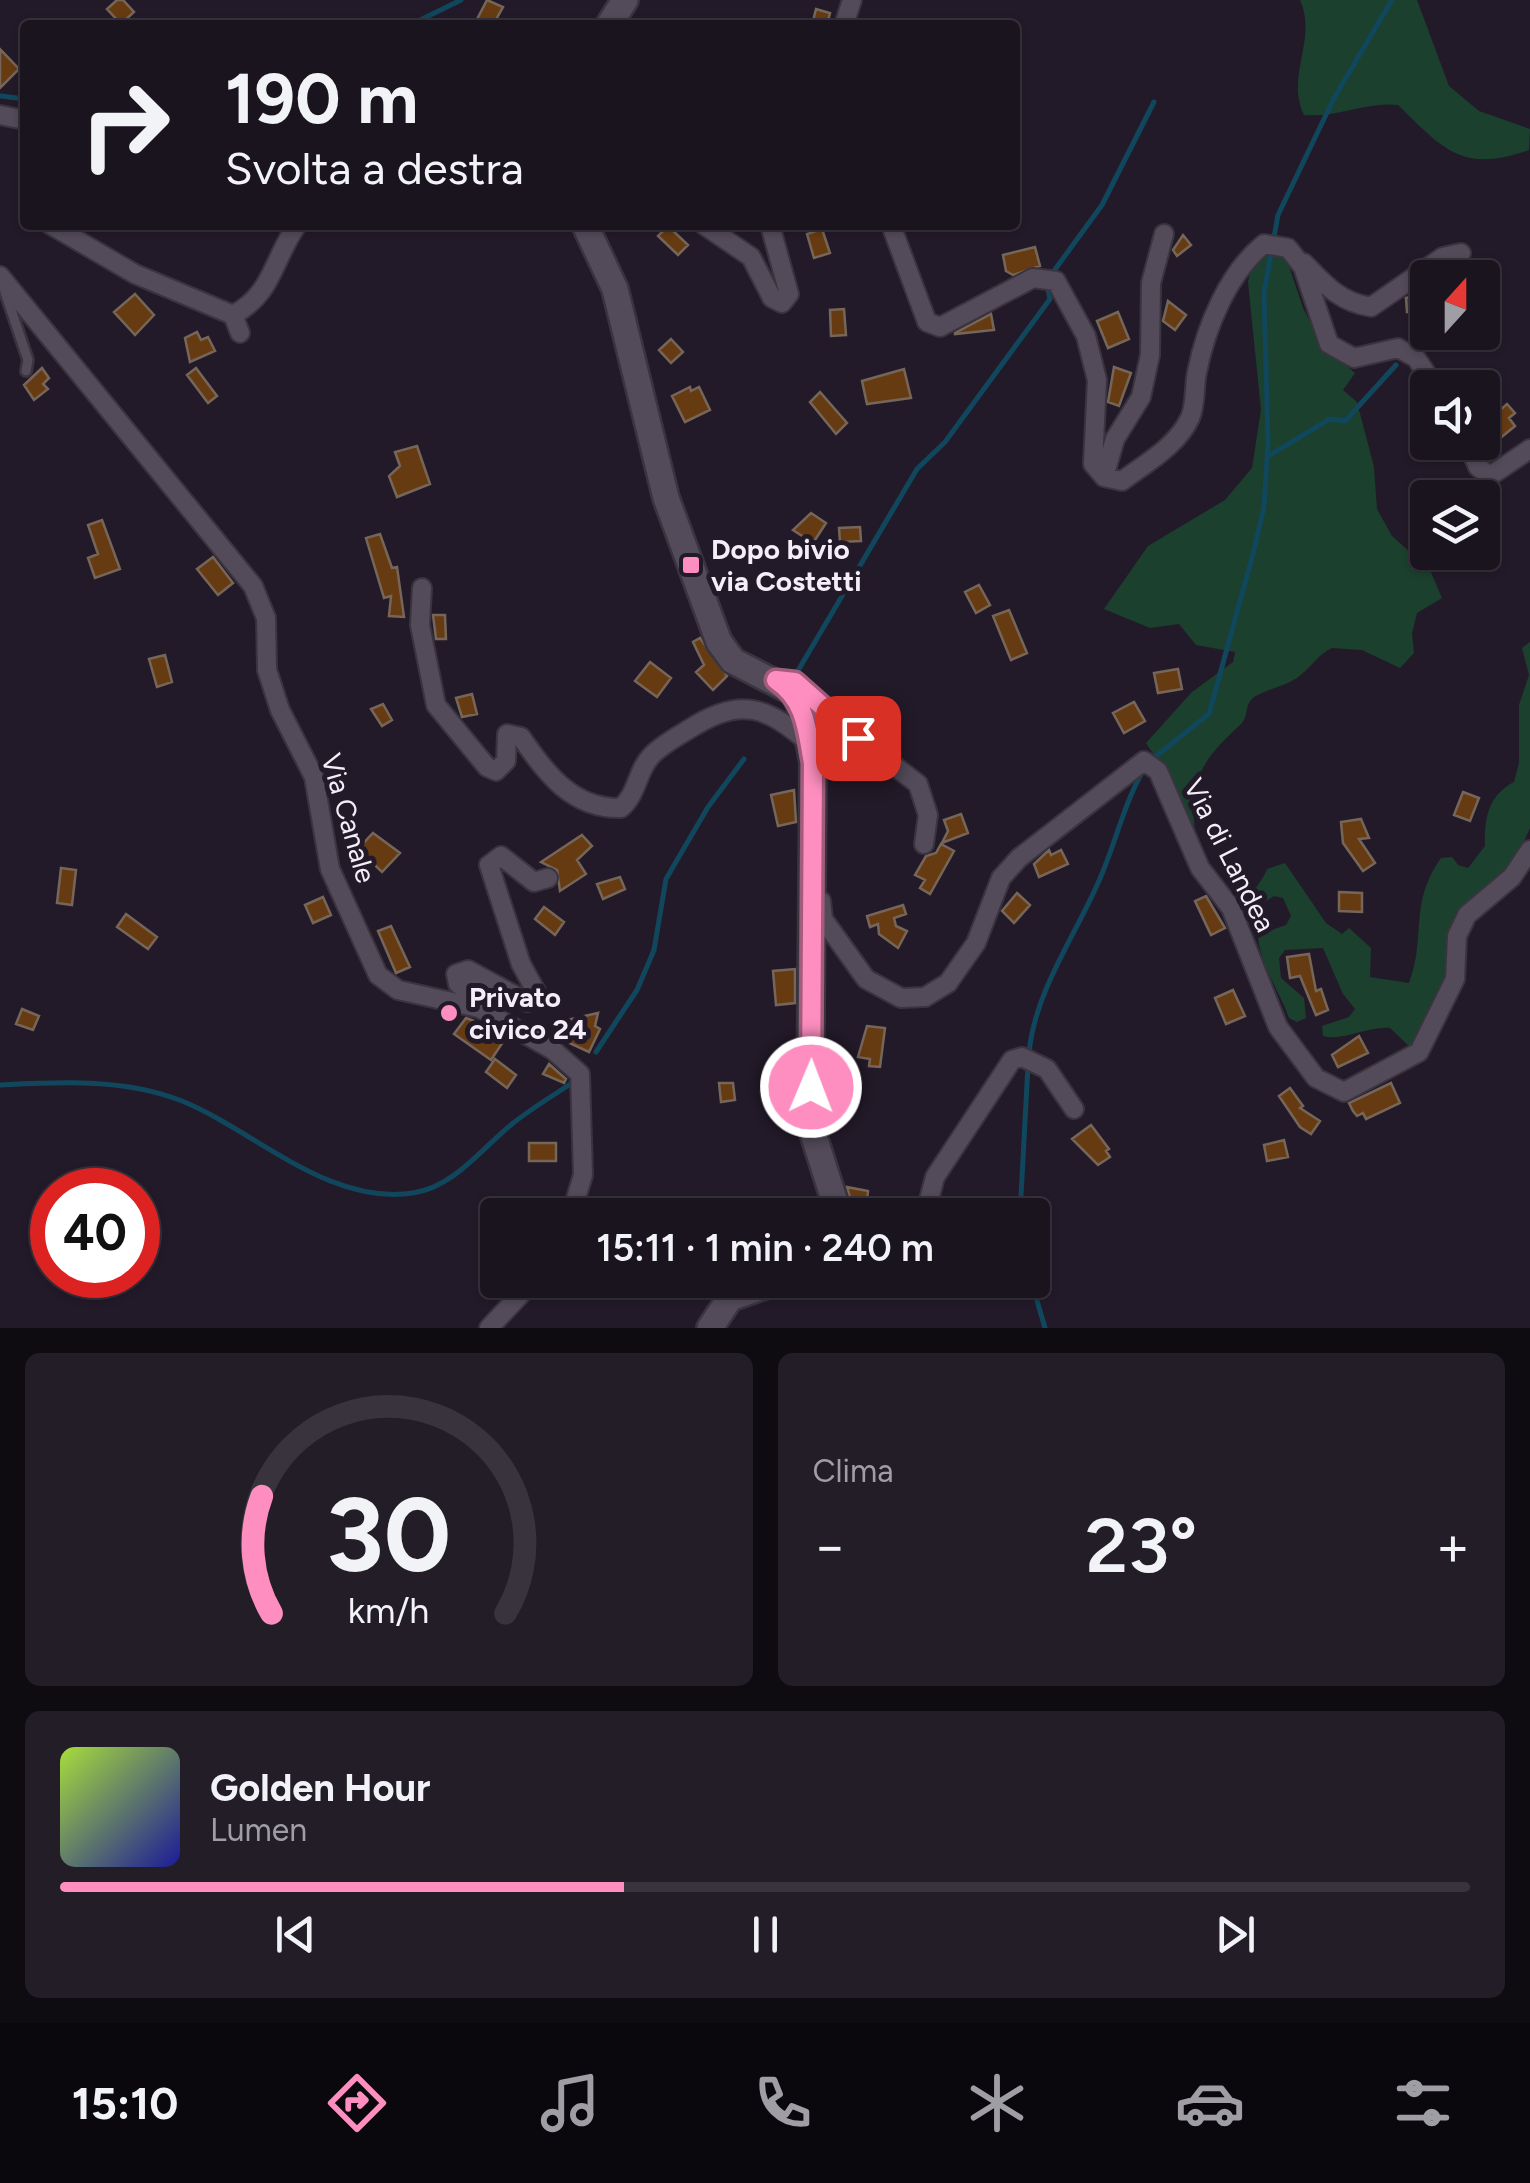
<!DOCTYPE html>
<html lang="it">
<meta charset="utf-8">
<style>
body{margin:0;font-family:Figtree,sans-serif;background:#231d28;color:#f1f3f6;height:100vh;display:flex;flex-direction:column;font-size:38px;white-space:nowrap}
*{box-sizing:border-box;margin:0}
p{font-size:32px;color:#9f9ea4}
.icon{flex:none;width:55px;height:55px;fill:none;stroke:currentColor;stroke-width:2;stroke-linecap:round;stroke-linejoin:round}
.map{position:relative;height:1328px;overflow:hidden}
.sheet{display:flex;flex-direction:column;gap:25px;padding:25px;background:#0e0b11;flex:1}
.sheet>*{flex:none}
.hud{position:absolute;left:20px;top:20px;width:1000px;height:210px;border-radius:10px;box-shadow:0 2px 8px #0004,0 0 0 2px #38333d;background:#1a141f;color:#f1f3f6;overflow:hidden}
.needle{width:65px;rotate:21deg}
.tools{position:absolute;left:1410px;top:260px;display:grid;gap:20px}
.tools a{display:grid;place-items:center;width:90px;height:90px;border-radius:10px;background:#1a141f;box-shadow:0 2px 8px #0004,0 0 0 2px #38333d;font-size:50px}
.speed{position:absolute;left:30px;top:1168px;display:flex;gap:20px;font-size:50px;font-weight:700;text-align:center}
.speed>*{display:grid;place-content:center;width:130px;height:130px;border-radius:50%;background:#1a141f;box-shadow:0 2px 8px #0004,0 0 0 2px #38333d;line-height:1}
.speed .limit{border:15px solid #d22;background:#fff;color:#111}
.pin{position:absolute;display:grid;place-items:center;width:85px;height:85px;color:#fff;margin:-42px;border-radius:20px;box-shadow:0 5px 15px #0006}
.me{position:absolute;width:110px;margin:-55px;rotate:1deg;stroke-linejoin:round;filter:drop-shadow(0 0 8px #0008)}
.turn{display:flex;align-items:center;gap:35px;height:210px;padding:0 40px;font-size:45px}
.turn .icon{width:130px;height:130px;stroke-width:2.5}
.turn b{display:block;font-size:70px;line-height:85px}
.big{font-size:75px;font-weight:600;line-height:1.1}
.sheet .widget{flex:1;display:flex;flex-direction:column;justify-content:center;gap:15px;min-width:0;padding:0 35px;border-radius:15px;background:#231d28}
.sheet .dial{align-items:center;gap:0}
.dial svg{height:260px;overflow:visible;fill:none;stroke:#38333d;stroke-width:7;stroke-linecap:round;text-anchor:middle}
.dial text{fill:#f1f3f6;stroke:none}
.song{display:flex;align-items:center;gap:30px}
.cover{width:120px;height:120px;border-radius:15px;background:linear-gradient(135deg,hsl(80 70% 55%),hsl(240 70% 35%))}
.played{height:10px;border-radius:5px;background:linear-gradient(90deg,#fd8ebf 40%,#38333d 40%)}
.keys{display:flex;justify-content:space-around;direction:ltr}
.heat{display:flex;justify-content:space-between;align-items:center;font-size:55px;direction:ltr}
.sheet .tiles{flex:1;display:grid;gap:25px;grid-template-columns:1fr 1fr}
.widget:last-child{grid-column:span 2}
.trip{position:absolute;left:480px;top:1198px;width:570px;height:100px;border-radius:10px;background:#1a141f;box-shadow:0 2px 8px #0004,0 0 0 2px #38333d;font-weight:600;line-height:100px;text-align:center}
.tabs{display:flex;height:160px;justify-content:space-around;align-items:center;background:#0a080c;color:#9f9ea4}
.tabs .icon{width:70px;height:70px}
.tabs .current{color:#fd8ebf}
.tabs b{font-size:45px;color:#f1f3f6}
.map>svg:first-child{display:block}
.green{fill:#1b402e}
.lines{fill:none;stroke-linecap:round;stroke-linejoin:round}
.stream{stroke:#10475d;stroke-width:5}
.building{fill:#673b11;stroke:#766659;stroke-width:2.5}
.lane-casing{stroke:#3a343f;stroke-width:14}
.street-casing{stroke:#3a343f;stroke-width:22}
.secondary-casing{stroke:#3a343f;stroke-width:30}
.lane{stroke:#534a5a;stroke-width:9}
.street{stroke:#534a5a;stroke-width:18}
.secondary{stroke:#534a5a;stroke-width:25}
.route-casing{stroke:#a45c7c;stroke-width:25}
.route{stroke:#fd8ebf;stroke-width:18}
.poi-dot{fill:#fd8ebf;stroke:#231a29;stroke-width:4}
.labels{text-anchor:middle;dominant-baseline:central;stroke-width:10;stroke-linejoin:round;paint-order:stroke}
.poi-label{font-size:28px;font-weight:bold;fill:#f4eef8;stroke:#231a29;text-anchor:start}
.street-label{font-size:28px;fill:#f4eef8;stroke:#231a29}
</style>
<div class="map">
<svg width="1530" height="1328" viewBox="0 0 1530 1328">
<rect width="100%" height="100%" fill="#231a29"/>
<path class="green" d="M1300,0H1417L1449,86L1479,111L1530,129L1529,150C1462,174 1442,148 1398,105C1367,101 1337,118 1304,115C1285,75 1318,40 1300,0Z
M1269,252L1287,260L1303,308L1323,346L1355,373L1343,390L1357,402L1374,467L1377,509L1392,536L1430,570L1442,598L1417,613L1412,633L1414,653L1400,668L1362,650L1332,648C1318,654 1310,669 1297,678C1283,687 1267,689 1254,697C1244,704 1249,717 1241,724C1202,760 1190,777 1195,833L1187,828L1168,776L1146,743L1192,692L1233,662L1235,652L1196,645L1179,624L1150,628L1104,609L1148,546L1225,500L1252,468L1261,410L1248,282L1252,262Z
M1530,642V828L1515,862L1461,910L1447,978L1429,1024L1410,1047L1390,1028C1367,1026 1342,1042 1323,1036L1322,1026L1349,1017L1355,1009L1343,994L1323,948L1285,950L1279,958L1281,978L1304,998L1306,1018L1297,1022L1289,1018C1279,989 1260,967 1258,935L1286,925L1291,916L1283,898L1274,896L1258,906L1248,902C1252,890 1262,882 1267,869L1285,863L1326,923L1342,934L1349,928L1371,948L1370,977L1409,983C1427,935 1408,905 1441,858L1452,857L1458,865L1468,868L1485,846C1484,820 1488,795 1514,782L1519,763V705L1529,675L1522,648Z"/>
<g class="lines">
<path class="stream" d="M410,25L461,0
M1,96L25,99
M1051,275L1102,205L1154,102
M1268,456L1330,419L1345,421L1396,365
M796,674L917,469L945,442L1050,299L1047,285
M1151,760L1209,714L1253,554L1264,507L1268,443L1264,293L1278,215L1334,98L1392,0
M596,1052L637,990L654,950L666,879L708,807L744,759
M1029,1054C1034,993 1074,938 1098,883C1115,846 1123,805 1144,769
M0,1085C60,1082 125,1078 182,1101C254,1130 328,1206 413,1193C454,1187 482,1148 512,1124C532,1108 554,1095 575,1081
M1020,1215L1028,1065
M1031,1280L1045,1328"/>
</g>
<path class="building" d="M117,0H123L134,12L121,24L107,9Z
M487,0L503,7L493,25H474Z
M816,9L830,13L827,25H812Z
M0,49L19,69L0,88Z
M668,226L688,245L678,255L658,236Z
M822,229L830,253L814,258L807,234Z
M1183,235L1191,245L1177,256L1173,250Z
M1035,247L1040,266L1013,275L1006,271L1003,255Z
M135,294L154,315L135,335L114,312Z
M1423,294L1424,310L1407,312L1406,298Z
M1168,301L1186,315L1175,330L1163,321Z
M844,309L846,335L831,336L830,310Z
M1118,312L1129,339L1108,348L1097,321Z
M991,314L994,330L955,334V333Z
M197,332L201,340L208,337L215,351L190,362L185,338Z
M671,339L683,352L671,363L659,350Z
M1114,367L1131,373L1119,406L1108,402Z
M42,368L49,378L43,384L48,389L34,400L24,385Z
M196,368L217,396L208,403L187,375Z
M904,369L911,398L867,404L862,381Z
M690,387L691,391L699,387L710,410L685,422L672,396Z
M820,392L847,423L836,434L810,402Z
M1507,404L1515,413L1509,418L1515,426L1498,440L1484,424Z
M417,446L430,484L397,497L389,476L400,466L395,452Z
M811,513L826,523L813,543L793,530Z
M102,520L120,569L95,578L88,558L98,554L88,525Z
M860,527L861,541L840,542L839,528Z
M380,534L392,568L397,567L404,617L389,616L391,596L384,598L366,538Z
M213,557L233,583L218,595L197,569Z
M979,585L990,605L976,613L965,592Z
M1009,610L1027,653L1011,660L993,616Z
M433,615H445L446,639H436Z
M700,638L727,676L713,690L696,672L704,665L693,642Z
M165,655L172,682L157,687L149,659Z
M650,662L671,678L657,697L635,681Z
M1178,669L1182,689L1158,693L1154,673Z
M472,694L477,714L462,717L456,698Z
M1134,702L1145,721L1124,733L1113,713Z
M383,704L392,720L382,726L371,709Z
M794,790L796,822L778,826L771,795Z
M1463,792L1479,798L1470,821L1454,815Z
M961,814L968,833L942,843L948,831L944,820Z
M1361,819L1369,838L1359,839L1375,863L1363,871L1343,843L1341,822Z
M373,833L400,853L382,872L358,849Z
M582,835L592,846L577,860L586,874L560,891L557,870L541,862Z
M941,844L954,851L930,894L920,888L925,880L915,875L926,856L936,853Z
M1049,850L1051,855L1061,850L1068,864L1039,877L1034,864Z
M61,868L76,870L72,905L57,903Z
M620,877L625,889L603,899L597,884Z
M1339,892L1362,893V912L1339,911Z
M1017,893L1030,905L1014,923L1002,911Z
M1206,896L1225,928L1211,935L1195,901Z
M323,897L331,915L313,923L305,905Z
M903,905L906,914L894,918L896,926L907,931L898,948L879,934L878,924L870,927L867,916Z
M544,907L564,922L555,935L535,919Z
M126,914L157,937L148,949L117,927Z
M391,926L410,967L396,973L378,931Z
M1309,954L1316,991L1321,989L1328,1010L1316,1015L1300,976L1290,978L1287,957Z
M795,969V1003L776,1005L773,971Z
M1233,990L1245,1016L1226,1024L1215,998Z
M22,1009L39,1016L33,1030L16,1024Z
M598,1013L595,1026L600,1029L589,1052L552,1035L558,1022Z
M466,1018L483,1024L503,1042L491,1060L454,1034Z
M867,1026L885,1028L880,1067L869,1066L870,1059L858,1057Z
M1359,1036L1368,1053L1338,1067L1332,1055Z
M495,1059L516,1075L507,1088L486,1072Z
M549,1064L566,1079L564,1083L543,1074Z
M719,1083H733L735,1100L721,1102Z
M1391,1083L1400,1103L1366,1119L1363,1113L1357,1116L1353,1111L1349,1103Z
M1290,1088L1303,1106L1300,1108L1320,1121L1311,1134L1300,1127L1279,1096Z
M1091,1125L1109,1149L1106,1151L1110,1157L1098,1165L1072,1139Z
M1284,1140L1288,1157L1267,1161L1264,1145Z
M529,1143H556V1161H529Z
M847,1187L868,1191L867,1201L908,1210V1215H855Z
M896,1280L929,1285L927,1296L893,1288Z"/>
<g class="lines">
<g class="lane-casing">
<path id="lane" d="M5,292L28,360L26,371"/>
</g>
<g class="street-casing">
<path id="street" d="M844,25L852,0
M0,115L25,120
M51,225L135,274L233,315L240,333
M704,225L751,257L772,298L782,303L789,294L770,225
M891,225L927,322L940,327L1033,278L1056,281L1086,336L1097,380L1093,464L1104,477L1122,481C1146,463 1177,446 1190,418C1196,405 1194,386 1197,372C1206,327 1228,273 1264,244L1288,248L1303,267L1329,344L1354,358L1398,348L1416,358L1436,388
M1304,263C1325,285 1340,302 1371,307L1443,257L1461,253
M0,276L253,586L266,618L267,670L280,710L314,777L330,869L378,975L398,990L479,1008L553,1050L580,1074L583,1175L571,1215
M233,315C273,294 273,259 297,225
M1467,442L1478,467L1490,476L1530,449
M1104,477L1115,439L1141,397L1150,355L1151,283L1164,234
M422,588L420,625L436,705L487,767L496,771L506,761L507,734L521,737C546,774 573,809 621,808C638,793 637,770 652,755C663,744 678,736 691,728C741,696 767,707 809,743
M798,684L837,722L918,784L928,815L924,844
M821,901L823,919L866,979L901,998L925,997L948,983L976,943L1001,878L1019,858L1144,761L1158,771L1200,868L1231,908L1278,1027L1316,1078L1344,1092L1419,1052L1455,979L1457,936L1467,915L1512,877L1530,850
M493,1005L458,984L456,974L468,970L527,1002L539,997L521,964L489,865L501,856L534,882L548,878
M925,1215L935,1177L1012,1060L1022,1057L1047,1069L1074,1109
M489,1328L534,1280"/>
</g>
<g class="secondary-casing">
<path id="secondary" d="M609,25L625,0
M585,225L615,289L666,498L719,642L733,661L795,693L805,719L813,763L810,1124L839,1215
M710,1328L730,1298L782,1280"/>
</g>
<use href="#lane" class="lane"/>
<use href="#street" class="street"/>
<use href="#secondary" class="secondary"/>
</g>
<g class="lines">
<g class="route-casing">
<path id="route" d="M811,1087L813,763C807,730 806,700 776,680L795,682L858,738"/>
</g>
<use href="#route" class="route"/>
</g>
<g class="poi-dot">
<rect x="681" y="555" width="20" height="20" rx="5"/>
<circle cx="449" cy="1013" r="10"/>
</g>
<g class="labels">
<g class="poi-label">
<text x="711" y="549">Dopo bivio<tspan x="711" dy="32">via Costetti</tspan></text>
<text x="469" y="997">Privato<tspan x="469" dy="32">civico 24</tspan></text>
</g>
<g class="street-label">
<text transform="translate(349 818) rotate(74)">Via Canale</text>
<text transform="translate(1230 855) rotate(63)">Via di Landea</text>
</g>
</g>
</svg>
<div class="tools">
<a><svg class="needle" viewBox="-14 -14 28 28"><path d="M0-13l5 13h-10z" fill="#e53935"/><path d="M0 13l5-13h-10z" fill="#9f9ea4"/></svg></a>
<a><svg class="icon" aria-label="sound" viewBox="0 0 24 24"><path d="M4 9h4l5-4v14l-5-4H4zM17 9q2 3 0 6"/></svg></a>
<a><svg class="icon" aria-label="layers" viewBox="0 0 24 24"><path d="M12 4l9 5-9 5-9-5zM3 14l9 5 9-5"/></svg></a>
</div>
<div class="speed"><div class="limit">40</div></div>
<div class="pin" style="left:858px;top:738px;background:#d93025"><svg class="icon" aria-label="arrive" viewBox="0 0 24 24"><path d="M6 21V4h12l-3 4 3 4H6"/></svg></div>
<svg class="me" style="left:811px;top:1087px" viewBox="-20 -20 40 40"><circle r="17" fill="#fd8ebf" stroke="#fff" stroke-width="3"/><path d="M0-11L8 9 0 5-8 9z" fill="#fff"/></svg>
<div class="trip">15:11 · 1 min · 240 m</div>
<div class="hud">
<div class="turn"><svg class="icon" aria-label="right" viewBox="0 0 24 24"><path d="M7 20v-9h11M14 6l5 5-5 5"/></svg><div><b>190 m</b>Svolta a destra</div></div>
</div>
</div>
<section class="sheet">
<div class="tiles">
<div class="widget dial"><svg viewBox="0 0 100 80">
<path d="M14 69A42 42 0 1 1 86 69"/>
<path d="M14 69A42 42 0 0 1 11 33" stroke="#fd8ebf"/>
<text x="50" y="56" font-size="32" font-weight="700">30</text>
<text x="50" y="72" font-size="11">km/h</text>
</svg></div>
<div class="widget"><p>Clima</p>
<div class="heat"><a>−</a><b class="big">23°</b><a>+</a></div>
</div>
<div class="widget">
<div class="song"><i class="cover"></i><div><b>Golden Hour</b><p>Lumen</p></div></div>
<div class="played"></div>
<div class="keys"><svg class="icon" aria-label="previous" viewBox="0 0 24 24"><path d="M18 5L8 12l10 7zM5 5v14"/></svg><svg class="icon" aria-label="pause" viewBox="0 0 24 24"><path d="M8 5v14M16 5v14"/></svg><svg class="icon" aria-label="next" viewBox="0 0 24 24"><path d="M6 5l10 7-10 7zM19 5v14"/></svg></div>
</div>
</div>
</section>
<nav class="tabs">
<b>15:10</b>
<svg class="icon current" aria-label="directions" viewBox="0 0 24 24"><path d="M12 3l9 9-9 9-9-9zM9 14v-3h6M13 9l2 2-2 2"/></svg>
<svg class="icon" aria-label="music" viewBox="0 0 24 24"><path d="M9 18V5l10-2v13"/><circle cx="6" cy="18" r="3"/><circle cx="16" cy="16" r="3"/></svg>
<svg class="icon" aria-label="phone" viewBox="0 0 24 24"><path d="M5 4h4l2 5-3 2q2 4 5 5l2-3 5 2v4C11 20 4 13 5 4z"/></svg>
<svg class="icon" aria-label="climate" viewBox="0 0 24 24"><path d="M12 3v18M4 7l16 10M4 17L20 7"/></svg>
<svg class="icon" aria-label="car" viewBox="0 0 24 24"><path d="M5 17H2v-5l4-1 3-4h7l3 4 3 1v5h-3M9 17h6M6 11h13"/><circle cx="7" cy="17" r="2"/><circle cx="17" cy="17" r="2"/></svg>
<svg class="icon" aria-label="filters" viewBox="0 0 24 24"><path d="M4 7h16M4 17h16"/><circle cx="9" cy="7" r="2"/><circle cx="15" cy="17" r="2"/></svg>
</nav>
